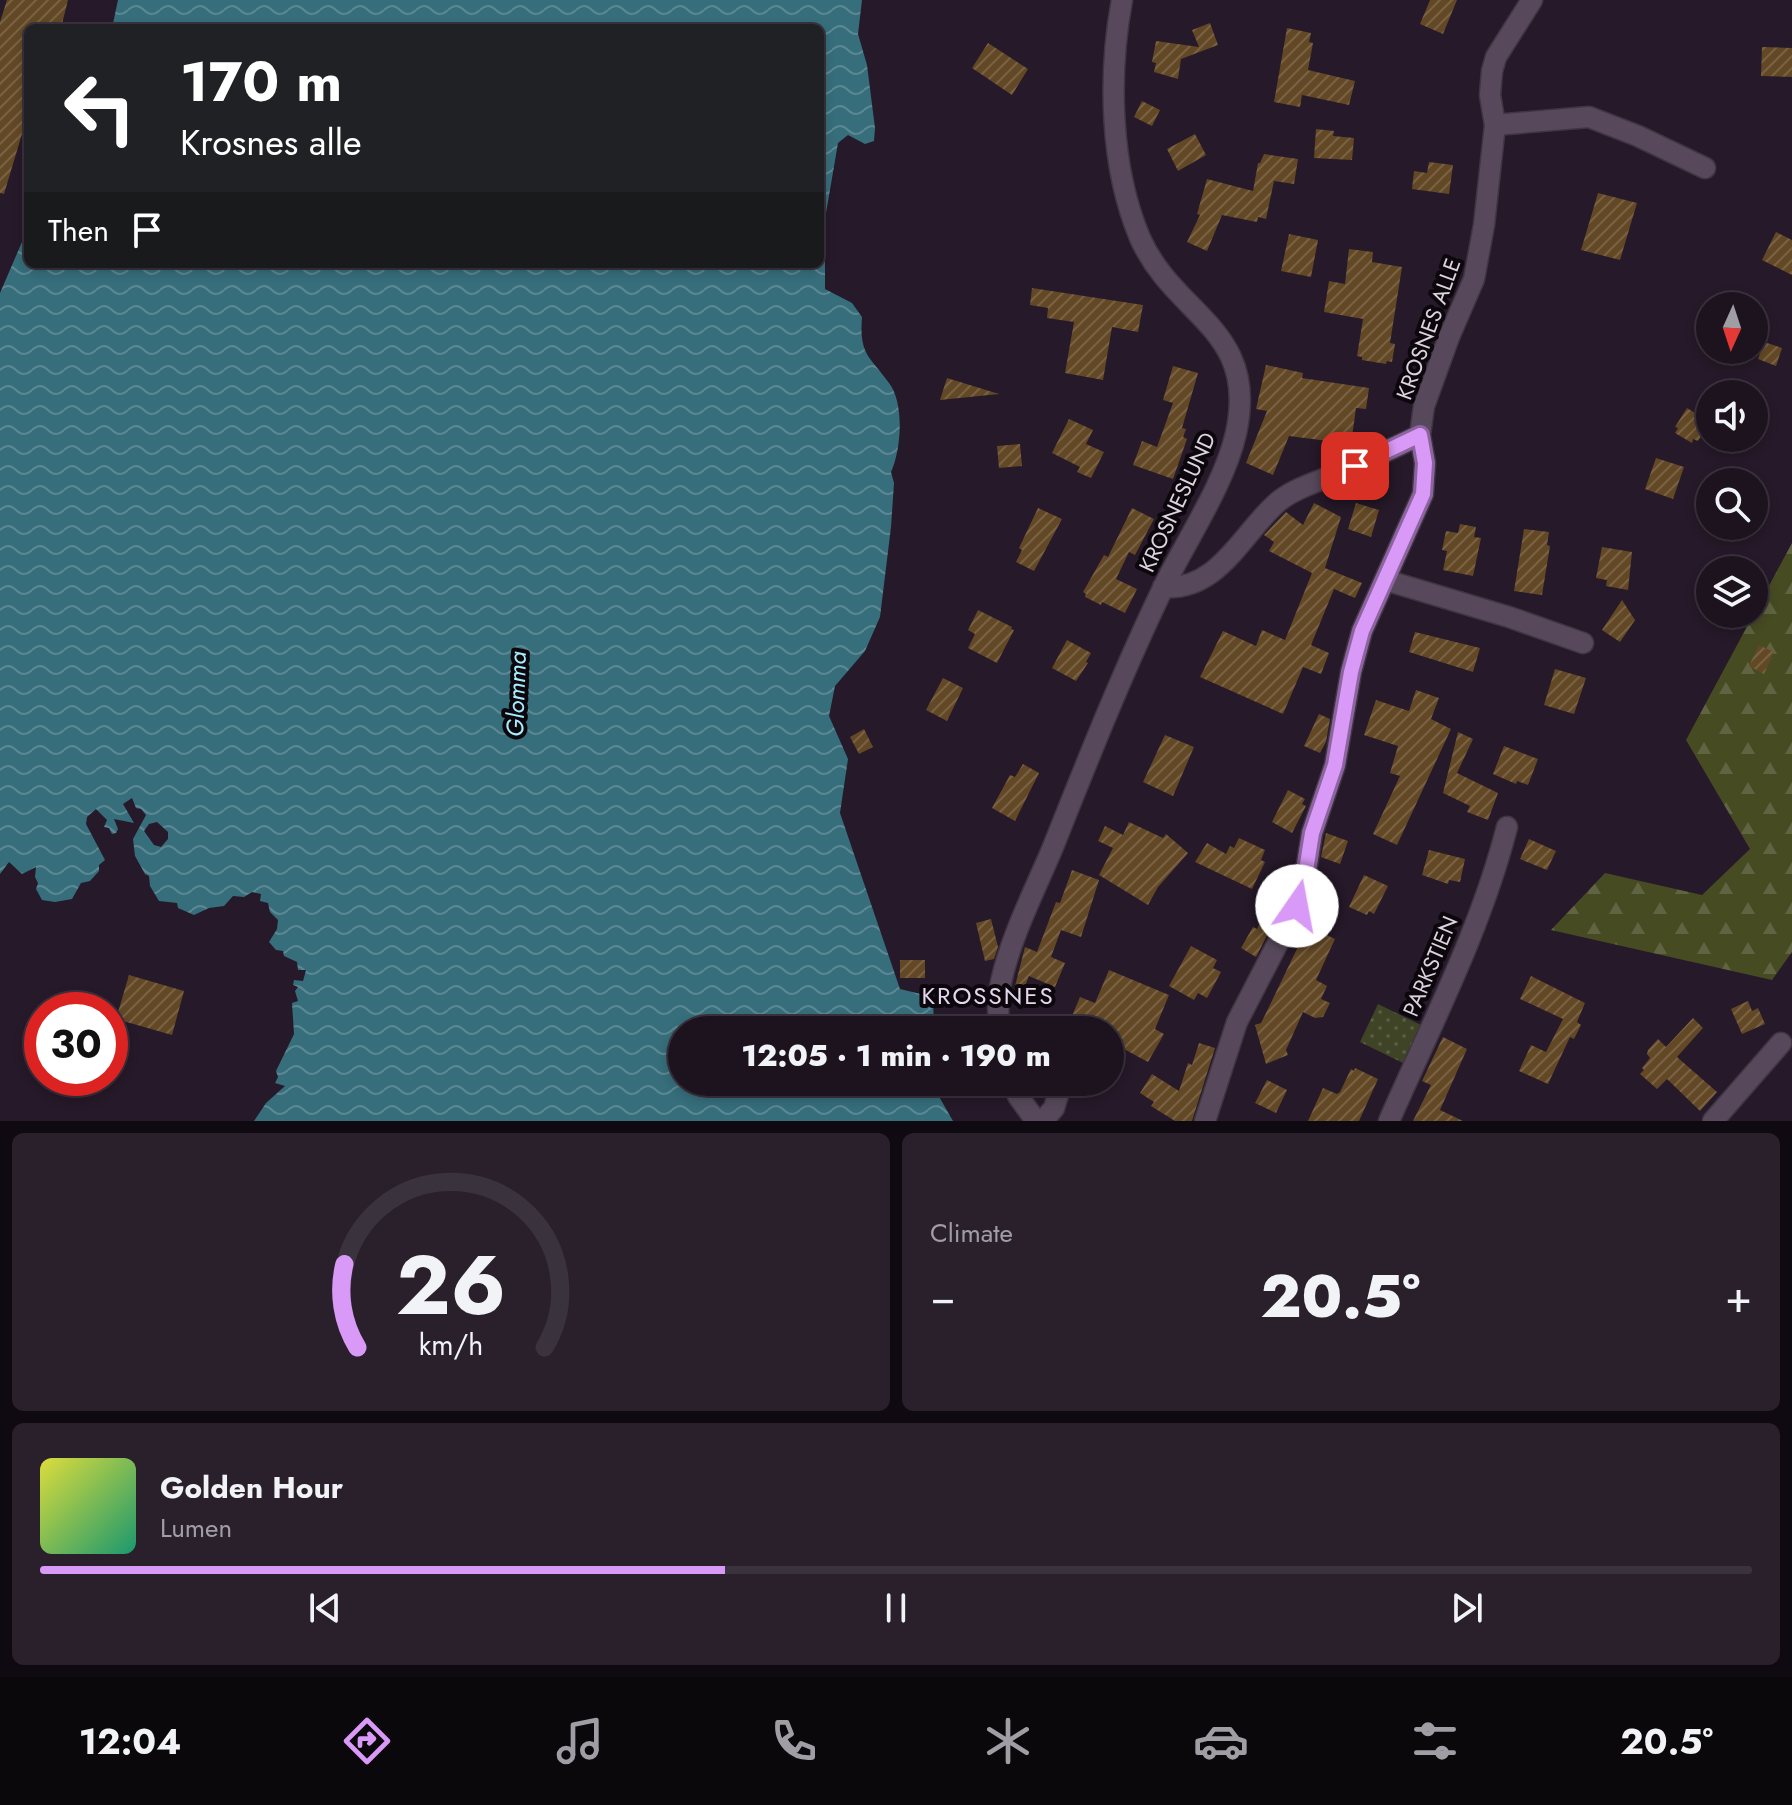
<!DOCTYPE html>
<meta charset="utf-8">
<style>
body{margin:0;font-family:Jost,sans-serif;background:#29202c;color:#f1f3f6;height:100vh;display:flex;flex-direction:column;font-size:30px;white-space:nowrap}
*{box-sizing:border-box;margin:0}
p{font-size:26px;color:#a09ea4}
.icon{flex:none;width:44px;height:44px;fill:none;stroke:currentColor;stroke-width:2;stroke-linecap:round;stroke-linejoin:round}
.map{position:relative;height:1121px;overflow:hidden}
.drawer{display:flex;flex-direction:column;gap:12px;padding:12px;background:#0f0a11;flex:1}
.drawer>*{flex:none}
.banner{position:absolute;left:24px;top:24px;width:800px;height:244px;border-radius:12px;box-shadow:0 4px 12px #0003,0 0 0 2px #3a323d;background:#202124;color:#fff;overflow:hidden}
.needle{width:52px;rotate:183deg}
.tools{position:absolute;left:1696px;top:292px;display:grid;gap:16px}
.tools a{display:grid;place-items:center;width:72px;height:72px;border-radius:50%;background:#1c131f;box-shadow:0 4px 12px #0003,0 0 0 2px #3a323d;font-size:40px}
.speed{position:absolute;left:24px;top:992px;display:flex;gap:16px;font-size:40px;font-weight:700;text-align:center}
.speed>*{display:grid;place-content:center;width:104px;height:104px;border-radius:50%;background:#1c131f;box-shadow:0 4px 12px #0003,0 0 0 2px #3a323d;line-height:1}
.speed .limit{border:12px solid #d22;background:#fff;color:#111}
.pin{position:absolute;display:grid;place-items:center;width:68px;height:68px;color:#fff;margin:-34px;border-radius:16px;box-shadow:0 4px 12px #0006}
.me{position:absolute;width:88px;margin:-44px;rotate:12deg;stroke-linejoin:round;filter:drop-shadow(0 0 6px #0008)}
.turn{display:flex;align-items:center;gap:28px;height:168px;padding:0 24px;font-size:36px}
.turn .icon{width:104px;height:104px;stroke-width:2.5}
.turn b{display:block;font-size:56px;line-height:68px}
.then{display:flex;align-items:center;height:76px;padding:0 24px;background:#0003;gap:16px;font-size:30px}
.big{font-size:60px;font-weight:800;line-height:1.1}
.drawer .widget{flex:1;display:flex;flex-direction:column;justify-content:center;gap:12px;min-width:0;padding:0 28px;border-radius:12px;background:#29202c}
.drawer .dial{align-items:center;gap:0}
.dial svg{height:208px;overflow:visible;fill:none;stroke:#3a323d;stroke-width:7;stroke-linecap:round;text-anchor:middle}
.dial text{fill:#f1f3f6;stroke:none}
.song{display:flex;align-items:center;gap:24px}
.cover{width:96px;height:96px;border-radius:12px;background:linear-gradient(135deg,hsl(60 70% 55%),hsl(160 70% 35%))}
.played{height:8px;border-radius:4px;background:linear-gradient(90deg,#d99af7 40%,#3a323d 40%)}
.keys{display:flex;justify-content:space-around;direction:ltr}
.heat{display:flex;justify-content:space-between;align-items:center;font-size:44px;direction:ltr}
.drawer .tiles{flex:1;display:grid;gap:12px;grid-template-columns:1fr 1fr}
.widget:last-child{grid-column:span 2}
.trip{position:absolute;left:668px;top:1016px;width:456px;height:80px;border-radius:40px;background:#1c131f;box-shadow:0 4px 12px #0003,0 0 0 2px #3a323d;font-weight:800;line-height:80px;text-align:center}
.menu{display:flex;height:128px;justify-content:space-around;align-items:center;background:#0b080c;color:#a09ea4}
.menu .icon{width:56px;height:56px}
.menu .active{color:#d99af7}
.menu b{font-size:36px;color:#f1f3f6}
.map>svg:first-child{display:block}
.forest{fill:url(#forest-firs)}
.park{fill:url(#park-dots)}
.water{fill:url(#water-waves);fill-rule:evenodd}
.building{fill:url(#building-hatch)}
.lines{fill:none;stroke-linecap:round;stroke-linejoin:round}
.minor-casing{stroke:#403643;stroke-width:23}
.minor{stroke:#57495b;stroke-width:20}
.route-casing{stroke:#8d64a1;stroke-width:20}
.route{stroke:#d99af7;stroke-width:14}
.labels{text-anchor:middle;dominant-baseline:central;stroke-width:8;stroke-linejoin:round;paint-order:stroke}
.street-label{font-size:22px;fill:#dcd3de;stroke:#0c070d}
.water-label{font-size:24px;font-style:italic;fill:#a6edff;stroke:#0c070d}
.neighbourhood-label{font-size:24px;letter-spacing:2px;fill:#e7d6ec;stroke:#0c070d}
</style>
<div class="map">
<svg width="1792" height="1121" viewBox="0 0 1792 1121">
<defs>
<pattern id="forest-firs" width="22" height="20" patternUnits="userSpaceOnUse" patternTransform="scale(2)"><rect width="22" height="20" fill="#474b22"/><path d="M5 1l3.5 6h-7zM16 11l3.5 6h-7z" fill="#616442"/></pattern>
<pattern id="park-dots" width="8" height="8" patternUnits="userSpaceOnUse" patternTransform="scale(2)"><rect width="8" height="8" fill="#404426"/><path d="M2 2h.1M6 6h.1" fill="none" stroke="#5b5e45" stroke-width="1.8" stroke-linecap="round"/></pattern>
<pattern id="water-waves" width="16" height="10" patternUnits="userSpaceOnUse" patternTransform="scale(2)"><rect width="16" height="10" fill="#366e7b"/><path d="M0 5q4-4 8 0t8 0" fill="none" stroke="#5c8893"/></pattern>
<pattern id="building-hatch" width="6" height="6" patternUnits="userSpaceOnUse" patternTransform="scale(2)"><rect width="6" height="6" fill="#634825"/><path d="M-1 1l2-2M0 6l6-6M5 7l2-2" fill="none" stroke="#796244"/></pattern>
</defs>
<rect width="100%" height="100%" fill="#261929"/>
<path class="forest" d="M1792,543V952L1772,980L1551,930L1605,873L1702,895L1750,849L1686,740Z"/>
<path class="park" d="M1378,1004L1423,1026L1405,1064L1360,1042Z"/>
<path class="water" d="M118,0H862L858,34L867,65L875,128L874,141L865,144L848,135L838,143L825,219V289L852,303L862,317C859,356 870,356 889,383C905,404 901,450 891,472L894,483L891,527L880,617L865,651L835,686L829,716L848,759L840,813L900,989L933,997L934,1030H682V1082H937V1093L953,1121H254L266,1103L285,1086L275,1083L278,1077L276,1071L294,1034L292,1003L298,1001L295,991L298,987L293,985L294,980L303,981L306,970H298L297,962L284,956L283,951L276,950L269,942L277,929L278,920L270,912L268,903L260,901L261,894L252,892L244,897L233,896L224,906L209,908L194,915L178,908L177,903L159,901L150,886L149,876L145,874L135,856L133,839L146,815L141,809L136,808L132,798L123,804L134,823L114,819L118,829L116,833L112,834L109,828L104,827L107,820L96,809L87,817L86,824L105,860L99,865V871L90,881L81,883L72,899L55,902L42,900L36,889L38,883L35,877L36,867L22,874L9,862L0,874V293L28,228V264H820V28H112ZM157,822L168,832V839L161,847L154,845L144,831L149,824Z"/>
<path class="building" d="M7,0H68L61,28H28V125L25,124L4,194L0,193V22Z
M1430,0H1457L1443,34L1420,24Z
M1210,23L1218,45L1181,59L1178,79L1154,72L1156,63L1152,62L1156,41L1199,47L1192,30Z
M1287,28L1311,33L1309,42L1313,43L1308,70L1355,81L1349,105L1302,95L1300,107L1274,102Z
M988,43L1028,69L1012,95L972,68Z
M1762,47L1792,48V77L1761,76Z
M1142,101L1160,110L1152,126L1134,117Z
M1316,129L1334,131L1333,136L1354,138L1352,160L1314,158Z
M1195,134L1206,155L1178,171L1167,149Z
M1264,154L1298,159L1294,184L1274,181L1266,219L1258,217L1257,222L1222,215L1207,251L1187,242L1200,215L1197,214L1207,179L1253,191L1258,163H1260Z
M1429,162L1453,165L1449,194L1412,189L1414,171L1427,173Z
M1598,193L1637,203L1620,260L1581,250Z
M1776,232L1792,240V275L1762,260Z
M1289,234L1318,240L1311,277L1281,271Z
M1349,249L1373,252L1372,262L1402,267L1390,343L1395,344L1392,362L1387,361L1386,364L1362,360V357L1357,356L1363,319L1324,312L1329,281L1345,284Z
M1032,288L1143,305L1138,332L1112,327L1103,380L1065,373L1074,322L1047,318L1048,308L1030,305Z
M1764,342L1782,348L1776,366L1758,359Z
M1266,365L1303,373L1302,378L1369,388L1366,409L1356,408L1351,444L1289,436L1273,475L1246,463L1267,411L1256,409Z
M1173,366L1198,373L1182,428L1186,429L1183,437L1187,439L1173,479L1133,465L1142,441L1157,447L1173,403L1163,400Z
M947,378L999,394L940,400Z
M1710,390V423L1698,441L1693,439L1692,443L1675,433L1678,428L1675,427L1687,408L1695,413Z
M1069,419L1093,430L1086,444L1104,452L1091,478L1077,472L1080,467L1052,453Z
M1020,444L1022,466L999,468L997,446Z
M1656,458L1684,467L1673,499L1645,489Z
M1314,503L1341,517L1325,568L1362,583L1355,598L1334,589L1311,645L1329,653L1321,674L1303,667L1283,714L1200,677L1223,631L1256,646L1262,630L1285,640L1312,573L1269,551L1274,542L1264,535L1286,512L1303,525Z
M1356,503L1379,510L1371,537L1348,529Z
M1038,508L1062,519L1034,571L1016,562L1022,550L1019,548Z
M1132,508L1154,519L1135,555L1129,552L1116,579L1137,589L1125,613L1102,602L1101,605L1085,597L1086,594L1083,592L1104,555L1108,557Z
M1460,524L1476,527L1474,537L1481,538L1473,576L1443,570L1447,551L1442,550L1446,531L1458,533Z
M1524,529L1549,532L1547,545L1550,546L1542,595L1514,591Z
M1602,547L1632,552L1628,590L1606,586L1607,580L1596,578Z
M1622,600L1635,620L1620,642L1602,630Z
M978,610L1012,627L1011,629L1014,630L997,663L968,648L975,634L968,630Z
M1415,632L1480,648L1473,672L1409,652Z
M1067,640L1091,653L1086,662L1088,663L1076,681L1052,668Z
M1759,645L1774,652L1764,674L1749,666Z
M1555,669L1586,678L1574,714L1544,705Z
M943,678L963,688L947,721L926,710Z
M1416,690L1439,698L1431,719L1451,729L1397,845L1373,834L1400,776L1390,773L1398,746L1364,735L1376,700L1409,711Z
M1319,714L1330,719L1326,742L1320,753L1304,746Z
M864,729L873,747L859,754L850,737Z
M1458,732L1473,739L1457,773L1498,793L1488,820L1467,812L1470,806L1443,793Z
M1165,735L1194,747L1173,796L1143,782Z
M1504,746L1538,759L1528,785L1517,781L1516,784L1493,774Z
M1023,764L1039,773L1015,821L992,808L1010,775L1015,777Z
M1288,790L1305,799L1302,804L1306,806L1292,833L1272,822Z
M1129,822L1163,838L1166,834L1188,853L1158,887L1148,905L1099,875L1113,848L1098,841L1105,826L1123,835Z
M1326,833L1348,841L1340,864L1321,857Z
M1239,838L1265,850L1261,860L1265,862L1252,889L1195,862L1207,843L1226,854L1230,846L1234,848Z
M1529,839L1556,851L1547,870L1520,859Z
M1429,850L1465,859L1460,882L1449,880L1448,884L1422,875Z
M1072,870L1099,880L1081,937L1061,930L1051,957L1065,963L1055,987L1029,976L1019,1001L1012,998L1025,947L1037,952L1056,902L1060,903Z
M1364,875L1388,886L1374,914L1369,911L1367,915L1349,907Z
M1265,914L1275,920L1256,957L1241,948L1253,927L1257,929Z
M991,919L998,947L994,959L985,961L976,923Z
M1308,926L1335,939L1316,980L1327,986L1321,999L1330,1003L1323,1017L1315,1018L1303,1012L1286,1050L1288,1055L1266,1064L1255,1025L1261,1023L1267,1011Z
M1191,946L1217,960L1213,968L1221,972L1207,998L1198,993L1194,1000L1169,986Z
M900,960H925V978H900Z
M1109,970L1169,995L1155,1029L1164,1034L1148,1062L1111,1042L1116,1032L1086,1021L1081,1030H1066L1080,997L1095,1003Z
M129,975L184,991L172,1035L116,1019Z
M1531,976L1585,1003L1577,1022L1581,1025L1574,1039L1570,1037L1548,1084L1519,1071L1531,1045L1546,1052L1563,1019L1520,999Z
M1748,1001L1752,1011L1758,1008L1765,1024L1742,1034L1731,1009Z
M1693,1018L1703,1028L1677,1057L1717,1092L1700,1111L1667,1079L1657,1089L1640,1074L1644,1070L1642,1068L1650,1058L1647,1054L1648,1050L1658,1039L1666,1047Z
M1443,1037L1467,1049L1440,1110L1463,1121H1413L1431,1085L1422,1081Z
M1199,1043L1215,1048L1192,1121H1175L1151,1106L1154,1102L1140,1093L1152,1074L1179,1091L1188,1063L1192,1065Z
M1355,1068L1378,1079L1359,1121H1308L1323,1088L1337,1094L1340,1092L1351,1069L1354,1071Z
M1267,1080L1287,1090L1276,1113L1255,1103Z"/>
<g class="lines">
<g class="minor-casing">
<path id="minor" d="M1495,125L1589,117L1638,136L1705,168
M1385,580L1509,617L1583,643
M1163,587C1219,592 1243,531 1279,501C1297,487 1320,481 1341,472C1368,460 1394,448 1420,435
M1000,1030C997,1014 998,998 1001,982C1011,936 1035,890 1053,847C1088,759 1123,671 1164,586C1187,539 1225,483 1236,433C1259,328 1175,317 1140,238C1110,167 1108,75 1122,0
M1013,1082L1018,1096L1036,1121
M1043,1121L1054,1108L1062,1082
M1205,1121L1237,1022L1297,906L1304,883L1312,833L1335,765L1351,672L1362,631L1423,494L1425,463L1420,435L1424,406L1449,337L1474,279L1484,225L1495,125L1490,95L1492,71L1496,57L1532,0
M1389,1121C1431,1025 1481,929 1507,827
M1713,1121L1781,1043"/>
</g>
<use href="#minor" class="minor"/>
</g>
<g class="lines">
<g class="route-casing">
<path id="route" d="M1297,906L1304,883L1312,833L1335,765L1351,672L1362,631L1423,494L1425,463L1420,435L1355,466"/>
</g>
<use href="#route" class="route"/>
</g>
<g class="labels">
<g class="street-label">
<text transform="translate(1428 329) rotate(-70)">KROSNES ALLE</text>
<text transform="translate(1177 502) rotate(-65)">KROSNESLUND</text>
<text transform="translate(1430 966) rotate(-67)">PARKSTIEN</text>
</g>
<g class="water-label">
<text transform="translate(516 694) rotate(-88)">Glomma</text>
</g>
<g class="neighbourhood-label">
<text x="988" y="995">KROSSNES</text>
</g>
</g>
</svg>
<div class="tools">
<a><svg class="needle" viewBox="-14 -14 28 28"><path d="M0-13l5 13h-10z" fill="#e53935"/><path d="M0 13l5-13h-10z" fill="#a09ea4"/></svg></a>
<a><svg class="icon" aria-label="sound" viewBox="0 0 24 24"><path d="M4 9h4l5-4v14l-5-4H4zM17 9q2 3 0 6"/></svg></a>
<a><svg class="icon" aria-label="search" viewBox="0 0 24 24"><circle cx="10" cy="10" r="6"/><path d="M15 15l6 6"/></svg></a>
<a><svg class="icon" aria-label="layers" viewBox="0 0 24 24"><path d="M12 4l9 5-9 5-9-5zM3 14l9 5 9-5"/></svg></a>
</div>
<div class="speed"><div class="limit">30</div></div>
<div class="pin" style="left:1355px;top:466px;background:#d93025"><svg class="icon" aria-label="arrive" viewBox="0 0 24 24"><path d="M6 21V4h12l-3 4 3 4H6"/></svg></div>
<svg class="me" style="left:1297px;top:906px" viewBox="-20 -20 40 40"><circle r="19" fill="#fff"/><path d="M0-13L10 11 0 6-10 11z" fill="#d99af7"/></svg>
<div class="trip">12:05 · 1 min · 190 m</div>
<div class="banner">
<div class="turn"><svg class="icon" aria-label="left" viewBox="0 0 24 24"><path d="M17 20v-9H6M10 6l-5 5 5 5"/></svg><div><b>170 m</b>Krosnes alle</div></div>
<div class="then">Then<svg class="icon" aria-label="arrive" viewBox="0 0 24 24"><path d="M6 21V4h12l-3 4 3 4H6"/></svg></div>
</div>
</div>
<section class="drawer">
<div class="tiles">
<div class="widget dial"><svg viewBox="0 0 100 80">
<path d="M14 69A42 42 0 1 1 86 69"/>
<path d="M14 69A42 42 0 0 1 9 37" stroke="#d99af7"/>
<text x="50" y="56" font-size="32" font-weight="700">26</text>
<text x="50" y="72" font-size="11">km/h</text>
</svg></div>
<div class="widget"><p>Climate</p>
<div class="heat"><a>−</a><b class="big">20.5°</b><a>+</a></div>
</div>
<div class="widget">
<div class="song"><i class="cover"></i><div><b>Golden Hour</b><p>Lumen</p></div></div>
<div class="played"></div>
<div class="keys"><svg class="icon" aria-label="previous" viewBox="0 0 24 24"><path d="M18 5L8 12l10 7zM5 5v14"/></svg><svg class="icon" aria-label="pause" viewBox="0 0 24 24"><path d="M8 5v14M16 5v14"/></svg><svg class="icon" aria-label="next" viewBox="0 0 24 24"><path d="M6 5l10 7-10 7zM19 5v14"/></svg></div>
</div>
</div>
</section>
<nav class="menu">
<b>12:04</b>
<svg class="icon active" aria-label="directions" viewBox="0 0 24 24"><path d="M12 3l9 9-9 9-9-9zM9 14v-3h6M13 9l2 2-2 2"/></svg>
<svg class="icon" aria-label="music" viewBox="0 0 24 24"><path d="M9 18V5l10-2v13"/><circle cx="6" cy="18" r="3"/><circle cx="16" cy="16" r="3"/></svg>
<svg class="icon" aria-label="phone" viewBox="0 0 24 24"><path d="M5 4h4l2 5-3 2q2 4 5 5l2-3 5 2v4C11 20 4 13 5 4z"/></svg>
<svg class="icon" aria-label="climate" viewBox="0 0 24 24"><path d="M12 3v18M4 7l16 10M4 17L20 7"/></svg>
<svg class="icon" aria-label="car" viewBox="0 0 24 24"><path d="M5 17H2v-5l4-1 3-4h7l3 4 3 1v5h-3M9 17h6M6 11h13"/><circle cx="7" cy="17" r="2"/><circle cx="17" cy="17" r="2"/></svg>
<svg class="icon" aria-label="filters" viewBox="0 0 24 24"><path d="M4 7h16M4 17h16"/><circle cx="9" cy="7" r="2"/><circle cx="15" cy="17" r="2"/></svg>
<b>20.5°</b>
</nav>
